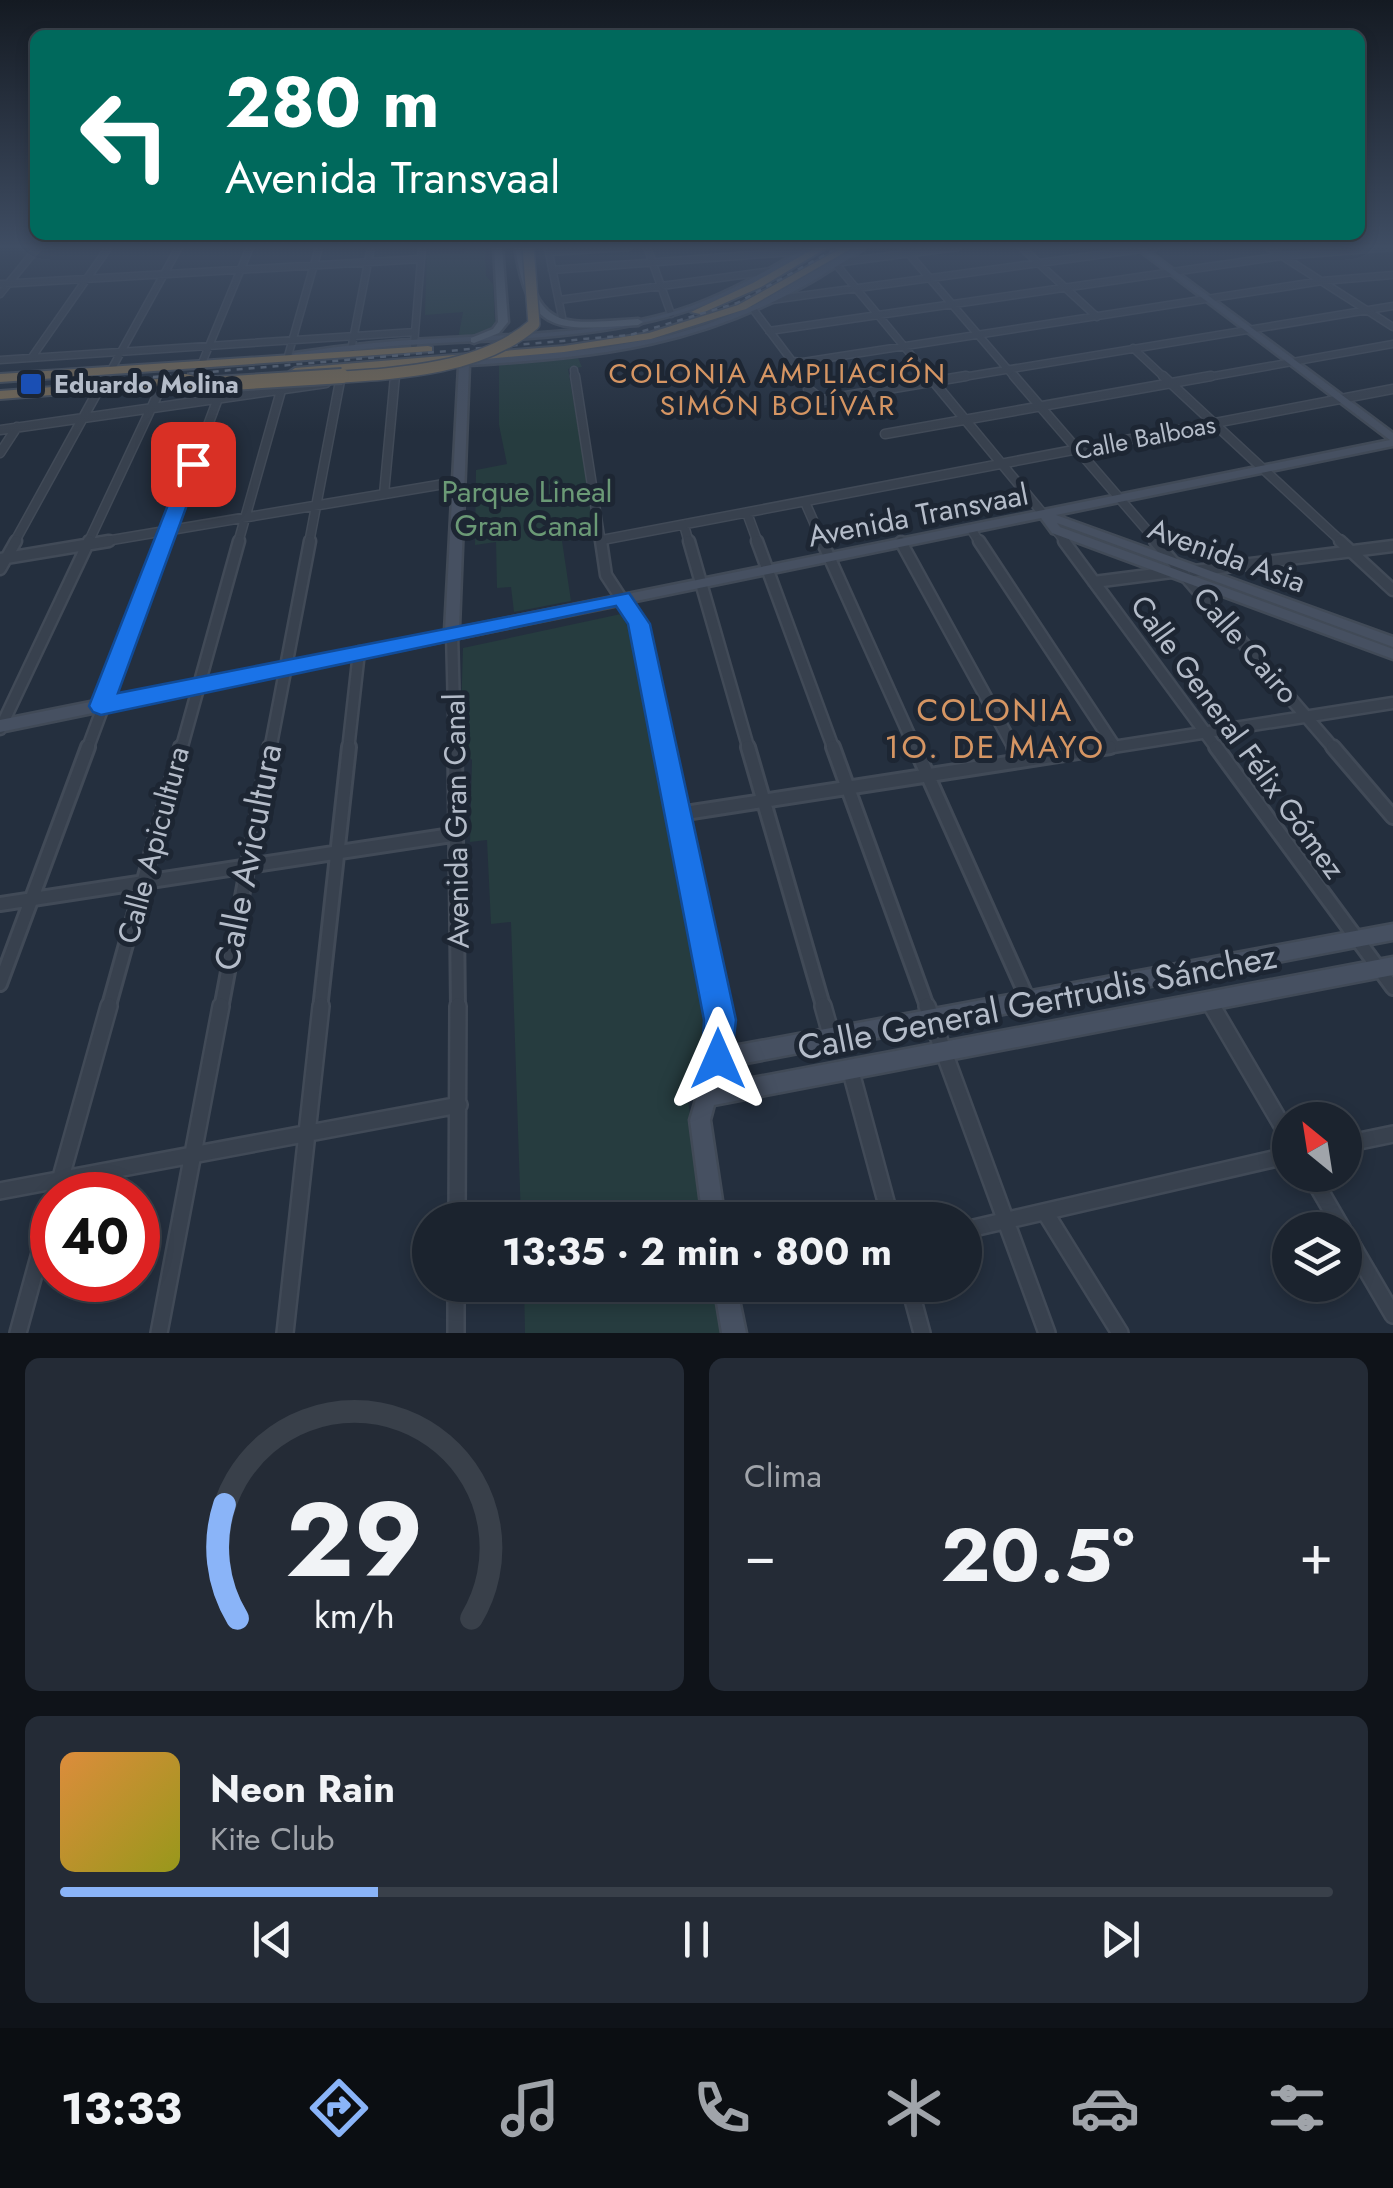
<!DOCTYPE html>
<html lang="es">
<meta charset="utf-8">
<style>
body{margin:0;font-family:Jost,sans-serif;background:#242b36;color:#f1f3f6;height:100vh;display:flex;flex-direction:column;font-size:38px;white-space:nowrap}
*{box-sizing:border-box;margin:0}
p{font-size:32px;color:#a0a4aa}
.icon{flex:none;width:55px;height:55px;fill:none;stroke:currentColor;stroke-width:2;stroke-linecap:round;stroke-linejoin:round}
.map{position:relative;height:1333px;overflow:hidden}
.details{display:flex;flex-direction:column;gap:25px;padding:25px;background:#0f1319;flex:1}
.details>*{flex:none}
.top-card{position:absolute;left:30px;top:30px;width:1335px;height:210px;border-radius:15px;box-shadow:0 5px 15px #0003,0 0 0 2px #39404a;background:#00695c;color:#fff;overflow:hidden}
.needle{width:65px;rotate:330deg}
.controls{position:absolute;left:1272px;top:1102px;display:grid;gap:20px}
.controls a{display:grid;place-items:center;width:90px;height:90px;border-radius:50%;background:#1b232e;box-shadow:0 5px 15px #0003,0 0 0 2px #39404a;font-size:50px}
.speed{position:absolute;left:30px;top:1172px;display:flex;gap:20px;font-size:50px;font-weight:700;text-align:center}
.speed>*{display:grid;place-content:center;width:130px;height:130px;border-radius:50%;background:#1b232e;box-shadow:0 5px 15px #0003,0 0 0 2px #39404a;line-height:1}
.speed .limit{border:15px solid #d22;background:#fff;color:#111}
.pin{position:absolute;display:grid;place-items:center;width:85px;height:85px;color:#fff;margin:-42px;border-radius:20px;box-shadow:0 5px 15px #0006}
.me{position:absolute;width:110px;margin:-55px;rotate:0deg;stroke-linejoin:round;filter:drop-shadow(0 0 8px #0008)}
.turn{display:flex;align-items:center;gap:35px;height:210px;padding:0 30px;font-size:45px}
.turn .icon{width:130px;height:130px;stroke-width:2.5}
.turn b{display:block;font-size:70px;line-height:85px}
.big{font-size:75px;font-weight:700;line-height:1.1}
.details .widget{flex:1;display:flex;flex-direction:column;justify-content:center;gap:15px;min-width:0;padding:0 35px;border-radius:15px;background:#242b36}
.details .dial{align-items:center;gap:0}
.dial svg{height:260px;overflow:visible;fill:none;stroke:#39404a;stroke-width:7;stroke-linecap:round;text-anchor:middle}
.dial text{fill:#f1f3f6;stroke:none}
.song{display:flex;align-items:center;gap:30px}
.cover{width:120px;height:120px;border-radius:15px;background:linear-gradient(135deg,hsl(30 70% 55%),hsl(60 70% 35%))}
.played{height:10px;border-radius:5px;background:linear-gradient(90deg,#8ab4f8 25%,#39404a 25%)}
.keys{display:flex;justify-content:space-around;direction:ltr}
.heat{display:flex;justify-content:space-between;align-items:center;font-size:55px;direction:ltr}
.details .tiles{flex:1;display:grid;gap:25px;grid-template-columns:1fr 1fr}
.widget:last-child{grid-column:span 2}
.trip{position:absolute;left:412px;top:1202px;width:570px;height:100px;border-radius:50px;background:#1b232e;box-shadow:0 5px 15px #0003,0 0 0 2px #39404a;font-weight:700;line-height:100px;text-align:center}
.dock{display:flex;height:160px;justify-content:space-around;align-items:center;background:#0b0e12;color:#a0a4aa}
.dock .icon{width:70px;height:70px}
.dock .current{color:#8ab4f8}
.dock b{font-size:45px;color:#f1f3f6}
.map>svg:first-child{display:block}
.green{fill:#263c3f}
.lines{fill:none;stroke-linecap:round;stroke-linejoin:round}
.street-far4-casing{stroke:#414a57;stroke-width:9}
.street-far3-casing{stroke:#414a57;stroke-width:11}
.street-far2-casing{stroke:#414a57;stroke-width:15}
.street-far1-casing{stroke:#414a57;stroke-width:18}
.street-casing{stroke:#414a57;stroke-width:20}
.secondary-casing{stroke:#414a57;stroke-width:5}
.primary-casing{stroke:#414a57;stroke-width:5}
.highway-casing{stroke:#434c59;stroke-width:4}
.street-far4{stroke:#38414e;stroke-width:6}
.street-far3{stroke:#38414e;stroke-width:8}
.street-far2{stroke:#38414e;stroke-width:10}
.street-far1{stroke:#38414e;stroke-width:12}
.street{stroke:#38414e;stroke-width:15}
.secondary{fill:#465061;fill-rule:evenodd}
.primary{fill:#56606e;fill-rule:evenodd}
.highway{fill:#746855;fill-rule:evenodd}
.rail{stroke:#5a6575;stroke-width:2.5;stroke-dasharray:6 6;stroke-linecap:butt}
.highway-bridge-far1-casing{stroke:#434c59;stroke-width:14;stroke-linecap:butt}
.highway-bridge-casing{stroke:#434c59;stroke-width:18;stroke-linecap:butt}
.highway-bridge-far1{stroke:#746855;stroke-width:11}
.highway-bridge{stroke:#746855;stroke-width:14}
.route{fill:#1a73e8;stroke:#114b97;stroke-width:2.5}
.transit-dot{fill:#1a4fb4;stroke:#1d2633;stroke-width:4}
.labels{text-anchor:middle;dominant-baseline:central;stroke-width:10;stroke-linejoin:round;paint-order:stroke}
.far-poi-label{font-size:25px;font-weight:bold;fill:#b4bcc9;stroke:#1d2633;text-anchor:start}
.far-street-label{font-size:25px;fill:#b4bcc9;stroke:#1d2633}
.far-neighbourhood-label{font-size:28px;letter-spacing:2.5px;fill:#d59563;stroke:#1d2633}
.park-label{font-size:30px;fill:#6b9a76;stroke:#1d2633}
.street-label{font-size:30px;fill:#b4bcc9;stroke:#1d2633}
.neighbourhood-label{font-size:32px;letter-spacing:2.5px;fill:#d59563;stroke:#1d2633}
.near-street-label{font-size:35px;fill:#b4bcc9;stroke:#1d2633}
</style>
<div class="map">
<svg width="1393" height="1333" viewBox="0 0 1393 1333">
<rect width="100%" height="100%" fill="#242f3e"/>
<path class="green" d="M465,247H485L486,276L493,284L495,322L491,335L458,339L463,312L425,315L427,255L464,253Z
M578,358L582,367L568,369L594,521L572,523L573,540L562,541L571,601L514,612L511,587L497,588L496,542L475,545L476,470L507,464L499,425V364Z
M621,614L629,629L706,1030L705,1049L687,1094L706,1220H521L511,922L491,924L487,840L470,842L472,760L460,747L463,648Z
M524,1285H717L726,1333H525Z"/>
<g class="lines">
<g class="street-far4-casing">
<path id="street-far4" d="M647,247L671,314
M903,247L1016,379
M1021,247L1097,317
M1268,247L1393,327
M548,248L562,317
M549,252L629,247
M552,270L805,251
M0,284L421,259
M0,294L38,247
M559,300L771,271
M771,300L1156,247
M753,309L792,361L803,362L1322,281L1393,275
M769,331L1282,256L1393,247
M414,345L422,247
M1133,348L1166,379
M351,350L371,247
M288,356L319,247
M32,357L109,247
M0,360L415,332
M202,363L250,247
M111,370L179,247
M574,370L575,379
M394,379L395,373
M931,379L835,263L958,247
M951,379L1393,306
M1197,379L1393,344"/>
</g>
<g class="street-far3-casing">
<path id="street-far3" d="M575,376L601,543
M929,376L1044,515
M1014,376L1158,543
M1163,376L1343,543
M808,389L822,400L966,376
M0,430L326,383
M885,434L1211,376
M0,453L17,427
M384,494L395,376
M805,502L823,543
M747,513L758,543
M684,525L689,543
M971,529L980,543
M1056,530L1066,543
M602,540L1393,389
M14,543L100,387
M88,543L163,383
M94,543L456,482
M164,543L223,385
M238,543L284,380
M309,543L340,381"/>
</g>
<g class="street-far2-casing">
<path id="street-far2" d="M601,541L606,575L621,598
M689,541L749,750
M757,541L834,750
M822,541L916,750
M979,541L1113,744
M1064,541L1218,750
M1155,541L1335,750
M1340,541L1393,590
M901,542L1015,750
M0,559L109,541
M0,569L16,541
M1194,571L1393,546
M1094,582L1172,572
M452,633L455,750
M0,729L89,541
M87,750L165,541
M181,750L239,541
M270,750L310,541
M348,750L359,652
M1094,750L1393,703"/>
</g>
<g class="street-far1-casing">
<path id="street-far1" d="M455,747L458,1009
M748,747L824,1009
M833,747L928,1009
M915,747L1029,1002
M1014,747L1020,758
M1216,747L1393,988
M1333,747L1393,817
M679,814L1110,747
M0,904L458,834
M0,984L88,747
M1210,1003L1213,1009
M108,1009L181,747
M221,1009L270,747
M320,1009L349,747"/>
</g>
<g class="street-casing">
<path id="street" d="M823,1006L832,1038
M927,1006L1047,1333
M1212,1006L1290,1139
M851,1072L891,1220
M1345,1144L1393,1134
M1311,1175L1343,1230
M0,1191L459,1105
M56,1195L109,1006
M1045,1212L1120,1333
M457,1220L458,1006
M965,1230L1290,1155
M1345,1233L1393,1315
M456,1285V1333
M909,1285L922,1333
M18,1333L52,1209
M159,1333L221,1006
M285,1333L321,1006"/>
</g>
<g class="secondary-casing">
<path id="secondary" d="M807,247H816C800,259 781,269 764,278C643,344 525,336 393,346C360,349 328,354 295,359L290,356L295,353C346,345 396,340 448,338C529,334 614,333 691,306C732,291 770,269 807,247Z
M857,247H866C852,258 836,266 821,276C704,346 601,357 469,365L459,628L1390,440L1135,247H1143L1393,433V446L1056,515L1393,637V647L1057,523L1060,527L1393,649V659L1052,533L1041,518L631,602L646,624L729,1020L728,1047L1393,924V940L725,1067L721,1084L1393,957V975L714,1105L710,1120L725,1220H703L690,1120L708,1059L711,1020L633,625L619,605L0,732V720L445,631L459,366L454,365V361L602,348L671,335L705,325L755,305Z
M714,1285H736L746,1333H722Z"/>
</g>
<g class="primary-casing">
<path id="primary" d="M494,247H502L508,322L499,333L474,343L471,342V338L493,329L498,322Z
M515,247H523C538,332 561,324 638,319L643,322L638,325C558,330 529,337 515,247Z"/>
</g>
<g class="highway-casing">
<path id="highway" d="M817,247H828L761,287L700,314L691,312L753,283Z
M843,247H854L746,309L651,339L564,352L295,376L289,372L295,368L564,346L649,333L738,305Z
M428,346L432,347V351L0,382V374Z
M199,376L203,377V383L0,399V391Z"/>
</g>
<use href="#street-far4" class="street-far4"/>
<use href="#street-far3" class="street-far3"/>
<use href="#street-far2" class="street-far2"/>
<use href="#street-far1" class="street-far1"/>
<use href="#street" class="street"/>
<use href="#secondary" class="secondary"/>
<use href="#primary" class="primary"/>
<use href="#highway" class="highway"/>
<path class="rail" d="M141,378L630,335L737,303L839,247"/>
<g class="highway-bridge-far1-casing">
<path id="highway-bridge-far1" d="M310,379C382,374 477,374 534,324L528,247"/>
</g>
<g class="highway-bridge-casing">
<path id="highway-bridge" d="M185,381L200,385L342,376"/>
</g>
<use href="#highway-bridge-far1" class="highway-bridge-far1"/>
<use href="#highway-bridge" class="highway-bridge"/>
</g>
<linearGradient id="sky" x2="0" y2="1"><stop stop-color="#141a22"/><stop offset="0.57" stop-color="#3f4d63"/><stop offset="1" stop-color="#3f4d63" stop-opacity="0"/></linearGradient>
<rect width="1393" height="433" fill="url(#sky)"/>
<path class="route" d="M193,459L202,464L118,693L629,593L650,624L736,1020L730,1071L718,1075L707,1071L702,1059L704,1020L628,624L616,606L101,715L93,712L89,706L184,464Z"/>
<rect class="transit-dot" x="19" y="372" width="24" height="24" rx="5"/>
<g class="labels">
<g class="far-poi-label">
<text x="54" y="384">Eduardo Molina</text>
</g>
<g class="far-street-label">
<text transform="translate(1145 437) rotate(-11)">Calle Balboas</text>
</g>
<g class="far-neighbourhood-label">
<text x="778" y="373">COLONIA AMPLIACIÓN<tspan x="778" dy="32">SIMÓN BOLÍVAR</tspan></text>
</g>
<g class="park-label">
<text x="527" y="491">Parque Lineal<tspan x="527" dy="34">Gran Canal</tspan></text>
</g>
<g class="street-label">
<text transform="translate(918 515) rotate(-11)">Avenida Transvaal</text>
<text transform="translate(1227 555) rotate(20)">Avenida Asia</text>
<text transform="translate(1246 645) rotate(49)">Calle Cairo</text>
<text transform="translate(1238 737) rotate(54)">Calle General Félix Gómez</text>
<text transform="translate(456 821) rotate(-91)">Avenida Gran Canal</text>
<text transform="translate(153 845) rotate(-75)">Calle Apicultura</text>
</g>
<g class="neighbourhood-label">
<text x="995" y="710">COLONIA<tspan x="995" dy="37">1O. DE MAYO</tspan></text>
</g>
<g class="near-street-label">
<text transform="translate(248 857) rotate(-79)">Calle Avicultura</text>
<text transform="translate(1037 1002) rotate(-11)">Calle General Gertrudis Sánchez</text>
</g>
</g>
</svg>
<div class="controls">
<a><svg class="needle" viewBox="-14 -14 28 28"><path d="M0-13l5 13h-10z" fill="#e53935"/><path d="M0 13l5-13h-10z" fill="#a0a4aa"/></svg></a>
<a><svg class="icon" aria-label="layers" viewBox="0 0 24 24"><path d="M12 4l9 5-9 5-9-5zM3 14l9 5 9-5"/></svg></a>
</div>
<div class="speed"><div class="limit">40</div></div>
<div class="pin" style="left:193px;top:464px;background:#d93025"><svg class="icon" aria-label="arrive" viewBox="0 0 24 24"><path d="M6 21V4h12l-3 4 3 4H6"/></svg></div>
<svg class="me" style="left:718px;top:1059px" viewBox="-20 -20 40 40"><path d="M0-17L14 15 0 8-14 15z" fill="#1a73e8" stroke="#fff" stroke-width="4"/></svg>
<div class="trip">13:35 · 2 min · 800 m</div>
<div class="top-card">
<div class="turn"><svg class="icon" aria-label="left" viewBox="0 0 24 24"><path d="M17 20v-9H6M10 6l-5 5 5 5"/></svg><div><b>280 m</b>Avenida Transvaal</div></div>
</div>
</div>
<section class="details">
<div class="tiles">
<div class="widget dial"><svg viewBox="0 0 100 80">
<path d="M14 69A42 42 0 1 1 86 69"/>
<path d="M14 69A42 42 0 0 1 10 34" stroke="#8ab4f8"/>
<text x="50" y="56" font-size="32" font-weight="700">29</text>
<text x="50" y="72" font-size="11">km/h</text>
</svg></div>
<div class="widget"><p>Clima</p>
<div class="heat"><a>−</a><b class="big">20.5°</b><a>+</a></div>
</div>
<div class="widget">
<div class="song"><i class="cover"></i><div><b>Neon Rain</b><p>Kite Club</p></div></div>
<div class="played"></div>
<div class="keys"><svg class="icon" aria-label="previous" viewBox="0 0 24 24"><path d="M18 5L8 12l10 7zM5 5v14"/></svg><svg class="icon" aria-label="pause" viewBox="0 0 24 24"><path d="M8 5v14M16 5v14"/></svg><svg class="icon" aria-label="next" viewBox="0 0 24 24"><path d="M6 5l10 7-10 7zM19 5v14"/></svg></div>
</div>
</div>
</section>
<nav class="dock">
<b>13:33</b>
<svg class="icon current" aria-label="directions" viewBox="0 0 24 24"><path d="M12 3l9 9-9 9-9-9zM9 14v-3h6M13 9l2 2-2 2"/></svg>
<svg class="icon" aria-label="music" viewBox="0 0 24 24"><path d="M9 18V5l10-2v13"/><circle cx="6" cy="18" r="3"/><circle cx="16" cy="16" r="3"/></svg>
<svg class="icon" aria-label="phone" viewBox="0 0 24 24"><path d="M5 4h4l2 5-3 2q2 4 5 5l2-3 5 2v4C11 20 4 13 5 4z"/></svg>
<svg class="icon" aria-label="climate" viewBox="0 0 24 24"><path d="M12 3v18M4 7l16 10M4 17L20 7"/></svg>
<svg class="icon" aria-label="car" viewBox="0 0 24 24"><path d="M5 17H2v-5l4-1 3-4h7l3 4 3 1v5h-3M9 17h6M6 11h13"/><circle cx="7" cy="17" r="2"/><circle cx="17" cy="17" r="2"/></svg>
<svg class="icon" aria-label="filters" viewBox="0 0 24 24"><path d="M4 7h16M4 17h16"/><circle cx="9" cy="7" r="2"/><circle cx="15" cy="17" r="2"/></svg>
</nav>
